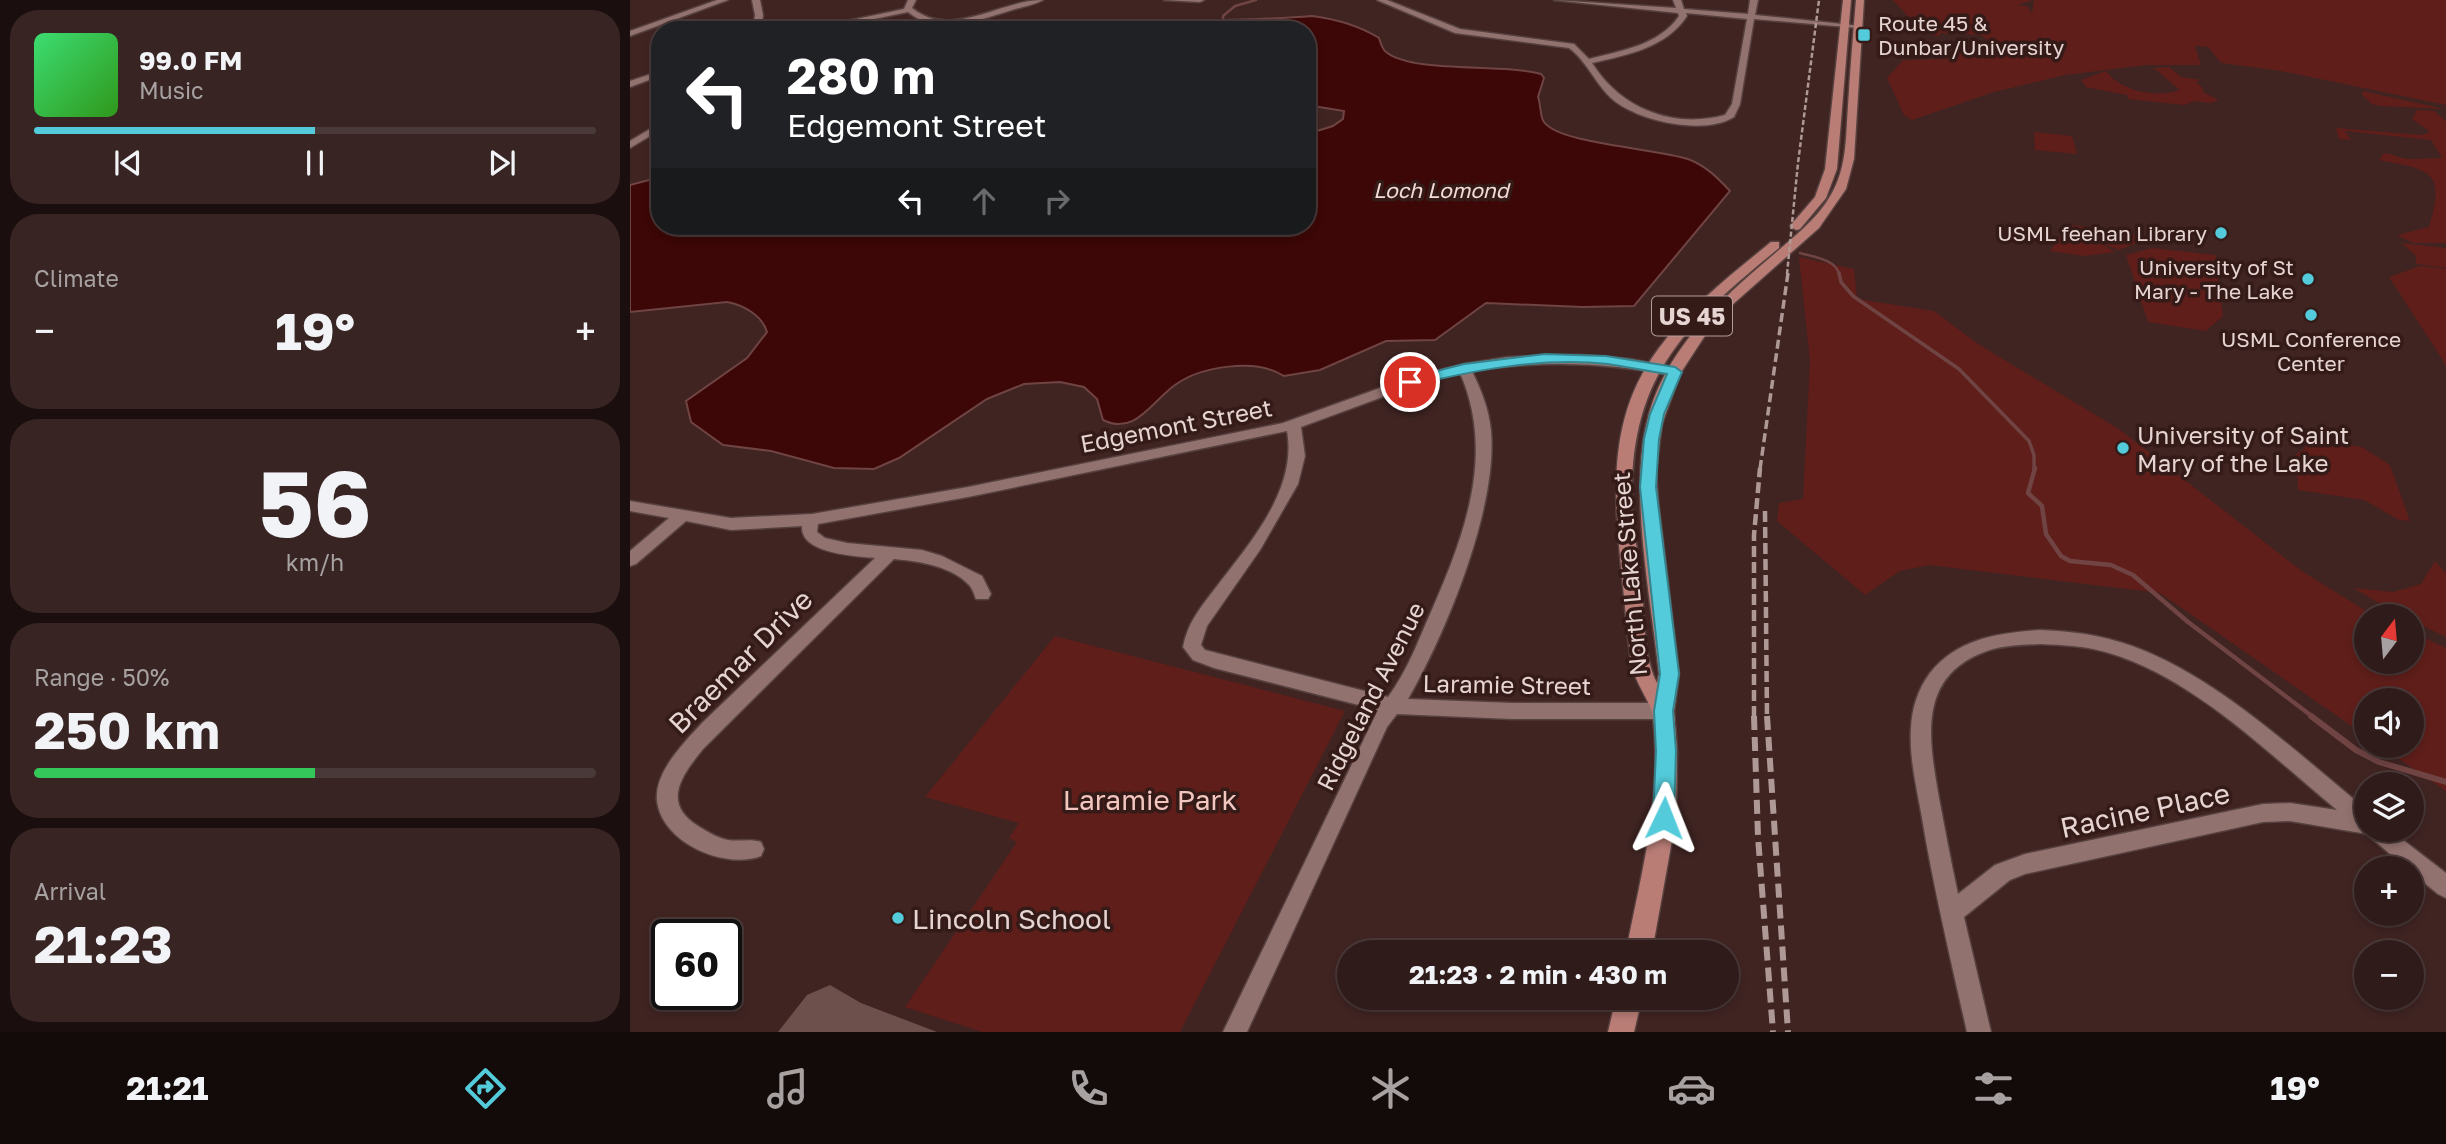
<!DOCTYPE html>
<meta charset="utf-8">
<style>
body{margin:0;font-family:"Golos Text",sans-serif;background:#372423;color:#f1f3f6;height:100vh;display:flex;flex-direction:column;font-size:26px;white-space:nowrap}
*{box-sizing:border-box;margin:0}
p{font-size:23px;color:#a7a1a2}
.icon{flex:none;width:38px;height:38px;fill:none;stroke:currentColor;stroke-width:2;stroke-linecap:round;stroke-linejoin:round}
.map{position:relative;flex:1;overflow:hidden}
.details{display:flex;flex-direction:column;gap:10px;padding:10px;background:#1a0f0e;width:630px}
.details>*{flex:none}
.guide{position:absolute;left:21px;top:21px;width:665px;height:214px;border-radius:28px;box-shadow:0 4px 10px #0003,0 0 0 2px #4a3939;background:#202124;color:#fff;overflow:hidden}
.needle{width:46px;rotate:16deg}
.buttons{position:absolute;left:1724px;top:604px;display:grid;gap:14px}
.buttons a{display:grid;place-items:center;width:70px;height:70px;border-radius:50%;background:#2f1b1a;box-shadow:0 4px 10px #0003,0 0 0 2px #4a3939;font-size:35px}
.speed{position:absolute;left:21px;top:919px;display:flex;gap:14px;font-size:35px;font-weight:700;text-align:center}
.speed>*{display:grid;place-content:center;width:91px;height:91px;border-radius:50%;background:#2f1b1a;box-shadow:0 4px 10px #0003,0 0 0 2px #4a3939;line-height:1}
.speed .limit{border:4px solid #111;border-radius:10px;background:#fff;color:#111}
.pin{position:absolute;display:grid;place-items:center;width:60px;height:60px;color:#fff;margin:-30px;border:4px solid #fff;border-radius:50%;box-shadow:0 2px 7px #0007}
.me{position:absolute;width:77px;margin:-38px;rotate:2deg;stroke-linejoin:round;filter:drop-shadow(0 0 5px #0008)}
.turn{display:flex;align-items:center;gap:24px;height:147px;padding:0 21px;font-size:32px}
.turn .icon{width:91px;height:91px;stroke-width:2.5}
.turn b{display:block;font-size:49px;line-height:60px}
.lanes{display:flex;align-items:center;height:66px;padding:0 21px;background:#0003;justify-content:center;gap:35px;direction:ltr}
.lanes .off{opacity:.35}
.big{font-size:52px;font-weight:700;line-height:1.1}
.details .tile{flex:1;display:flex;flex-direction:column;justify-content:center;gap:10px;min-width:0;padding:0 24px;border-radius:28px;background:#372423}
.details .dial{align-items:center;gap:0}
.dial b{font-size:91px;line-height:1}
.song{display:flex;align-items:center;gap:21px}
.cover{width:84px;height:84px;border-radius:10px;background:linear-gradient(135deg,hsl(140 70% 55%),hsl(110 70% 35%))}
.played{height:7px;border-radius:4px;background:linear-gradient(90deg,#53cbda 50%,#4a3939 50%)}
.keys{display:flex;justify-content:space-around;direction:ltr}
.heat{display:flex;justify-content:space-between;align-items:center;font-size:38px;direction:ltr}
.charge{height:10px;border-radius:5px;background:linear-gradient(90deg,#34c759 50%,#4a3939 0)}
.trip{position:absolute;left:707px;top:940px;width:402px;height:70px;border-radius:35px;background:#2f1b1a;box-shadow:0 4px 10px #0003,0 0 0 2px #4a3939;font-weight:700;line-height:70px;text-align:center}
.tabs{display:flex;height:112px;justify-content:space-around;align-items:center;background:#130b0a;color:#a7a1a2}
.tabs .icon{width:49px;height:49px}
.tabs .selected{color:#53cbda}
.tabs b{font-size:32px;color:#f1f3f6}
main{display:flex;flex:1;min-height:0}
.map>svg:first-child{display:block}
.green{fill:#5f1e1a}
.water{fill:#3c0706;stroke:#6f4443;stroke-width:2}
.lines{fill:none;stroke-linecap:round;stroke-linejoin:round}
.stream-far3{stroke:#6f4443;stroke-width:2.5}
.stream-far2{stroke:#6f4443;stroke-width:3.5}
.stream-far1{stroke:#6f4443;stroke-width:4.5}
.stream{stroke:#6f4443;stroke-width:6}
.building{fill:#6d4f4c}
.minor-casing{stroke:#56413f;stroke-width:3}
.major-casing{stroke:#56413f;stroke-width:3}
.minor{fill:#92726e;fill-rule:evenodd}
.major{fill:#b97d76;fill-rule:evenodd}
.rail-far3{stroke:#ae9997;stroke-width:2.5;stroke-dasharray:5 2.5;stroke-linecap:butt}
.rail-far2{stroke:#ae9997;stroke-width:3.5;stroke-dasharray:9 4.5;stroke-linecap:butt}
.rail-far1{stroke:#ae9997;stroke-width:4.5;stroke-dasharray:11 5;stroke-linecap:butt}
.rail{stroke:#ae9997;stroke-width:6;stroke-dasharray:14 7;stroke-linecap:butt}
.route{fill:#53cbda;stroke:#36848e;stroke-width:2}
.poi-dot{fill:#53cbda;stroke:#341b18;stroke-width:2.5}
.labels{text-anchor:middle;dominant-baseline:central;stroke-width:7;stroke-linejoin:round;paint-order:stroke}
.far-poi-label{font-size:21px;fill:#e6d4d2;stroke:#341b18;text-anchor:end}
.far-water-label{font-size:21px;font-style:italic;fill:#f2dbd8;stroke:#341b18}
.shield{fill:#341b18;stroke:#b19c9a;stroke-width:2}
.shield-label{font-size:23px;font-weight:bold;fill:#e6d4d2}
.street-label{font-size:24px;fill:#e6d4d2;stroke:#341b18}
.poi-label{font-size:24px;fill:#e6d4d2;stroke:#341b18;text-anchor:start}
.near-street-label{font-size:28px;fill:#e6d4d2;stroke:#341b18}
.near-park-label{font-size:28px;fill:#f2c5bf;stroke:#341b18}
.near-poi-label{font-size:28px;fill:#e6d4d2;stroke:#341b18;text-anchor:start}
</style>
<main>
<section class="details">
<div class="tile">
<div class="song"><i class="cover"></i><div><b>99.0 FM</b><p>Music</p></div></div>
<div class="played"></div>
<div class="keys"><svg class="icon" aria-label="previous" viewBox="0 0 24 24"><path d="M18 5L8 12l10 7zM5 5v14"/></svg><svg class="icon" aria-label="pause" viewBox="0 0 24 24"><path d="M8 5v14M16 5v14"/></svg><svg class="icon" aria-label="next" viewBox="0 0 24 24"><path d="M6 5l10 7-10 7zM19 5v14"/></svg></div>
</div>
<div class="tile"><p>Climate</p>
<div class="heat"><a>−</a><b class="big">19°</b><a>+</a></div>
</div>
<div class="tile dial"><b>56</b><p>km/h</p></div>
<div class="tile"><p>Range · 50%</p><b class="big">250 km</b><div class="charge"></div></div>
<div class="tile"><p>Arrival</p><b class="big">21:23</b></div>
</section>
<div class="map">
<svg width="1816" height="1032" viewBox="0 0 1816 1032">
<rect width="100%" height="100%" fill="#3f2422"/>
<path class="green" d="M1263,0H1403L1387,5L1397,6L1402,13L1404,0H1816V105L1651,71L1591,63L1578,47L1565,46L1571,65H1516L1435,75L1364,92L1282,120L1274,115L1257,78L1273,60L1313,59L1320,53L1332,52L1326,46L1361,45L1362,43L1351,35L1310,33L1309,36C1289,34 1277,14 1263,0Z
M1539,67L1551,77L1571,80L1566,82L1573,88V92L1589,100L1581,103L1565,101L1554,105L1498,99L1497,95L1456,87L1451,80L1476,71C1492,92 1527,98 1550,90L1524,68Z
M1733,91L1814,109L1751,106L1742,104L1732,95Z
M1787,110L1804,111L1816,121V243H1783L1767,235L1799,227C1816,170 1800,170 1749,160L1754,153C1763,154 1774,160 1783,159C1793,159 1801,158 1812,158L1801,140L1715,131L1721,140L1709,139L1706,128L1792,135L1800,132L1782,119Z
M1404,132L1442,136L1447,154L1405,150Z
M1441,225L1478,229L1490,236L1511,234L1512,241L1489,250L1443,232L1436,226Z
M1434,231L1474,245L1485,252L1454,256L1420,251Z
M1772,243L1816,248V268L1786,264V256Z
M1522,248L1586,255L1593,316L1576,331L1518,322L1496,255Z
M1169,257L1224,269L1227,299L1304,311L1348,344L1489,429L1672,571L1744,616H1736V662H1782V632L1816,648V791L1750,746H1782V700H1736V736L1530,593L1299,565L1270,571L1235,595L1147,521L1149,503L1173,499L1180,361Z
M1790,266L1816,269V365L1759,277Z
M1666,436L1732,447L1760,465L1780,521L1769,520L1734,500L1668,490L1666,454L1676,448Z
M1805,561L1816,573V637L1782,621V616L1765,613L1724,588L1763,592L1791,584Z
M425,636L715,711L550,1032H352L275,1007L387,842L379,838L389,823L295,797Z"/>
<path class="water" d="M682,16C705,19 730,26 749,38C751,44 752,49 756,52C784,74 870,63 911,74L914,78L908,97C911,105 910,117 914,122C929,144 1030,149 1058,159C1076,166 1087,177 1100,191L1004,306L952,307L856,303L805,340L756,341L690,370L654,376C626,358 571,366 545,385C521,402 505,436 473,420L467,399L454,387L430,382L394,384L357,399L269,458L244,469L204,468L141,451L93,445L61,422L56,401L117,358L137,332C132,315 113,305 97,302L0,312V185L30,177V226H677V134L703,126L713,119L714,111L677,105V30H417C505,18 594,23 682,16Z"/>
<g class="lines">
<path class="stream-far3" d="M593,20V16L605,6L626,0
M1170,253C1183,257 1206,259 1209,274"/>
<path class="stream-far2" d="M1209,273L1211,282L1223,296L1329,369L1399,441L1404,455V469"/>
<path class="stream-far1" d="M1405,468L1398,493L1412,506L1416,534L1431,556L1440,561L1481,565L1503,575L1558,622L1683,717"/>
<path class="stream" d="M1681,716L1726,750L1749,762L1816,782"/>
</g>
<path class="building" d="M200,985L231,1003L307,1032H148L177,995Z"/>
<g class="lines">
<g class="minor-casing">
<path id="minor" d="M87,0H98L0,36V31Z
M122,0H130L133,15L131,30H123L125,15Z
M278,0H286L282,8C322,40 369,0 413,0C404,5 392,7 382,10C348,20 308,37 278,12L191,30H174L274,9Z
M534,0H574L570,2Z
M747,0H757L830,29L944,44L959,59C990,51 1030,45 1049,16L1048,13L924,0L1046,8L1043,0H1051L1054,9L1118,14L1120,0H1128L1125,15L1232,26L1228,28L1124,19L1110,104L1104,117C1074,136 1006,121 981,98C965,83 956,60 939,48L825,33ZM1056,13L1117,19L1102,104L1095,115C1043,129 991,109 962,63C997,55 1036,48 1057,16Z
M30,71V76L0,87V81Z
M30,123V130L0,148V141Z
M949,355L1000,359L1050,369L1052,372L1045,376C977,362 911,360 842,371C851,390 859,409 861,431C868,507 816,633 778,699L882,703H1033L1040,705L1042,711L1040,717L1033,719H882L767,714L757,727L617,1032H593L748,710L584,668L563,660L553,647C557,624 570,608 584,590C617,546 668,491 657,431L338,497L188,524L187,532L195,538L217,543L292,550L312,556L352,576L361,594L358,599H346C344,594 342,587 338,584C321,566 288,561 264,559L73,749C52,775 31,803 68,826C78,832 87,838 98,840C109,842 120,838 131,842L134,849L131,856C95,870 32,843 27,801C24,772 54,743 72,723L245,558C226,556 170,554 172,526L101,530L56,521L6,564L0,566V551L39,518L0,511V501L101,518L182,514L338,487L653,423L775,379L834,364L878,357ZM830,373C867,457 832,542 797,621C786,647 775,674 758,697L575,650L571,645L577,626L630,550L668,484L675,456L671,427L785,385Z
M1410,630C1434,631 1456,633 1479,639C1572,662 1663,750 1736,809V830H1760L1816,873V898L1808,894L1782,873V868H1776L1737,834L1660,821L1633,822L1395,874L1380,880L1334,917L1361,1032H1337C1321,961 1304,890 1292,818C1287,789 1279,758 1281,728C1282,708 1288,689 1300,673C1328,638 1369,633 1410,630ZM1410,644C1433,645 1457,646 1479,653C1564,678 1640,755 1707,810L1660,803L1633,804L1395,854L1365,865L1328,894C1321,862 1315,830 1309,798C1299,740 1286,676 1357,651C1373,645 1393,645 1410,644Z"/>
</g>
<g class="major-casing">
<path id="major" d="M1213,0H1221L1207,169L1196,198L1170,229L1166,230L1160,226L1185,197L1195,169Z
M1226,0H1234L1224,159L1216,189L1189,228L1102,305L1078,331L1050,374L1032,424L1026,470L1028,501L1049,674L1044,711L1047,751L1046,818L1022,952H996C1011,874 1033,796 1023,716C1021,702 1004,682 1001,662C997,633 995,605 992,577C984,496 976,418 1029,348C1060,306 1101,275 1141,242H1149V248C1058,323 1001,372 1002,498C1002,525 1008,552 1011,578C1015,611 1012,654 1027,683L1029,674C1021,599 1000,499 1016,426C1031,353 1089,301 1143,255C1166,235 1191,216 1204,189C1217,164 1216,133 1218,106C1220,71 1223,35 1226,0Z
M986,998H1012L1004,1032H978Z"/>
</g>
<use href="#minor" class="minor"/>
<use href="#major" class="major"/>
<path class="rail-far3" d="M1157,274L1168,163L1189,0"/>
<path class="rail-far2" d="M1130,469L1158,273"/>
<path class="rail-far1" d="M1135,511L1137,717
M1124,717V535L1130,468"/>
<path class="rail" d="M1124,716L1128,837L1143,1032
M1137,716L1158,1032"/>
</g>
<path class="route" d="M915,354L976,356L1045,367L1052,372L1034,414L1029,439L1026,487L1049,674L1043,711L1046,751L1044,818L1041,825L1034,827L1026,825L1023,818L1026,751L1024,711L1030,674L1010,487L1014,439L1020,414L1037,374C1017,371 998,367 978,364C912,357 844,370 780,386L773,382L775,379L834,364Z"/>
<g class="poi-dot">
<rect x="1227" y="28" width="14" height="14" rx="3.5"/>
<circle cx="1591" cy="233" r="7"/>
<circle cx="1678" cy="279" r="7"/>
<circle cx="1681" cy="315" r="7"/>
<circle cx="1493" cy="448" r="7"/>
<circle cx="268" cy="918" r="7"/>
</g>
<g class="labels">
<g class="far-poi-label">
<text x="1248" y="23" text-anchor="start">Route 45 &amp;<tspan x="1248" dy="24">Dunbar/University</tspan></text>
<text x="1577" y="233">USML feehan Library</text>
<text x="1664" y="267">University of St<tspan x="1664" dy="24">Mary - The Lake</tspan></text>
<text x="1681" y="339" text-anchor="middle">USML Conference<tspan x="1681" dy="24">Center</tspan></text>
</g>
<g class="far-water-label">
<text x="811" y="190">Loch Lomond</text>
</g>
<rect class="shield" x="1022" y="296.5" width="80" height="39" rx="5"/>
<g class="shield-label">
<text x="1062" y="316">US 45</text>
</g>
<g class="street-label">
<text transform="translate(546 425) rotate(-11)">Edgemont Street</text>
<text transform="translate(999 574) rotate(-95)">North Lake Street</text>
<text transform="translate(877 684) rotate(1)">Laramie Street</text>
<text transform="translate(740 696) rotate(-63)">Ridgeland Avenue</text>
</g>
<g class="poi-label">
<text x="1507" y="434">University of Saint<tspan x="1507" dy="28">Mary of the Lake</tspan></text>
</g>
<g class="near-street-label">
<text transform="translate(110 661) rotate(-45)">Braemar Drive</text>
<text transform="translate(1515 810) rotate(-12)">Racine Place</text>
</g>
<g class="near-park-label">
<text x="520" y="799">Laramie Park</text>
</g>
<g class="near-poi-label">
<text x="282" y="918">Lincoln School</text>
</g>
</g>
</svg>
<div class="buttons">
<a><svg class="needle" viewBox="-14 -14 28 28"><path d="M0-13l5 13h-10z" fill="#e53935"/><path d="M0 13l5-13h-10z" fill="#a7a1a2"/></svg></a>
<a><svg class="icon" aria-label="sound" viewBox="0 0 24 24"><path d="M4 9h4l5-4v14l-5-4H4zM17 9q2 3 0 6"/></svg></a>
<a><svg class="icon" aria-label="layers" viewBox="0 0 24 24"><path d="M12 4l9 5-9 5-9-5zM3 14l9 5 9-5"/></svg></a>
<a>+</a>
<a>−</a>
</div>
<div class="speed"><div class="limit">60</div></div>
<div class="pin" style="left:780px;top:382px;background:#d93025"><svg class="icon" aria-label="arrive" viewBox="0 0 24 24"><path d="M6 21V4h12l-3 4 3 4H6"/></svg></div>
<svg class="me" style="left:1034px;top:818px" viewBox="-20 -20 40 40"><path d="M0-17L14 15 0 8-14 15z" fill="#53cbda" stroke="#fff" stroke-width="4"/></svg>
<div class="trip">21:23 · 2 min · 430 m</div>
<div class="guide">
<div class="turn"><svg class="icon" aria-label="left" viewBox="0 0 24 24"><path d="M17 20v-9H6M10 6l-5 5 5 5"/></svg><div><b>280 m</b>Edgemont Street</div></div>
<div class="lanes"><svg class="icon" aria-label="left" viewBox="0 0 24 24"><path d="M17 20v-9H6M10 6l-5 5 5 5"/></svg><svg class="icon off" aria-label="ahead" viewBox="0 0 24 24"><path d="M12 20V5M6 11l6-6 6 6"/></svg><svg class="icon off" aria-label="right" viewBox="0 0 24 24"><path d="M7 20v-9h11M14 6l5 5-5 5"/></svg></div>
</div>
</div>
</main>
<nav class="tabs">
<b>21:21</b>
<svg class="icon selected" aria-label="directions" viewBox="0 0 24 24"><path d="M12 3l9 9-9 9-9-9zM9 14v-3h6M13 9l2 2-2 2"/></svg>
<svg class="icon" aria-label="music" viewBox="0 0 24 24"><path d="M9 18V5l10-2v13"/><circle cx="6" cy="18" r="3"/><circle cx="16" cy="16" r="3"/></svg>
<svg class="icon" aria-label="phone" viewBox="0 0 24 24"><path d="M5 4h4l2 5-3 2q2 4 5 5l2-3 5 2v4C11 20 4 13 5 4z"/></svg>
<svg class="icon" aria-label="climate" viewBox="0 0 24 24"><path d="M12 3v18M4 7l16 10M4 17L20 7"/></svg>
<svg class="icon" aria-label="car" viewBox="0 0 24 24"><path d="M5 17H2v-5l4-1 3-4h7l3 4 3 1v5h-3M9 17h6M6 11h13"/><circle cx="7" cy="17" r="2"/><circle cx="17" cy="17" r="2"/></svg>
<svg class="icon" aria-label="filters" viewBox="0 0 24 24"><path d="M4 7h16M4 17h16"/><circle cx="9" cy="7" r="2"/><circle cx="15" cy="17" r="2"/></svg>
<b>19°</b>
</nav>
